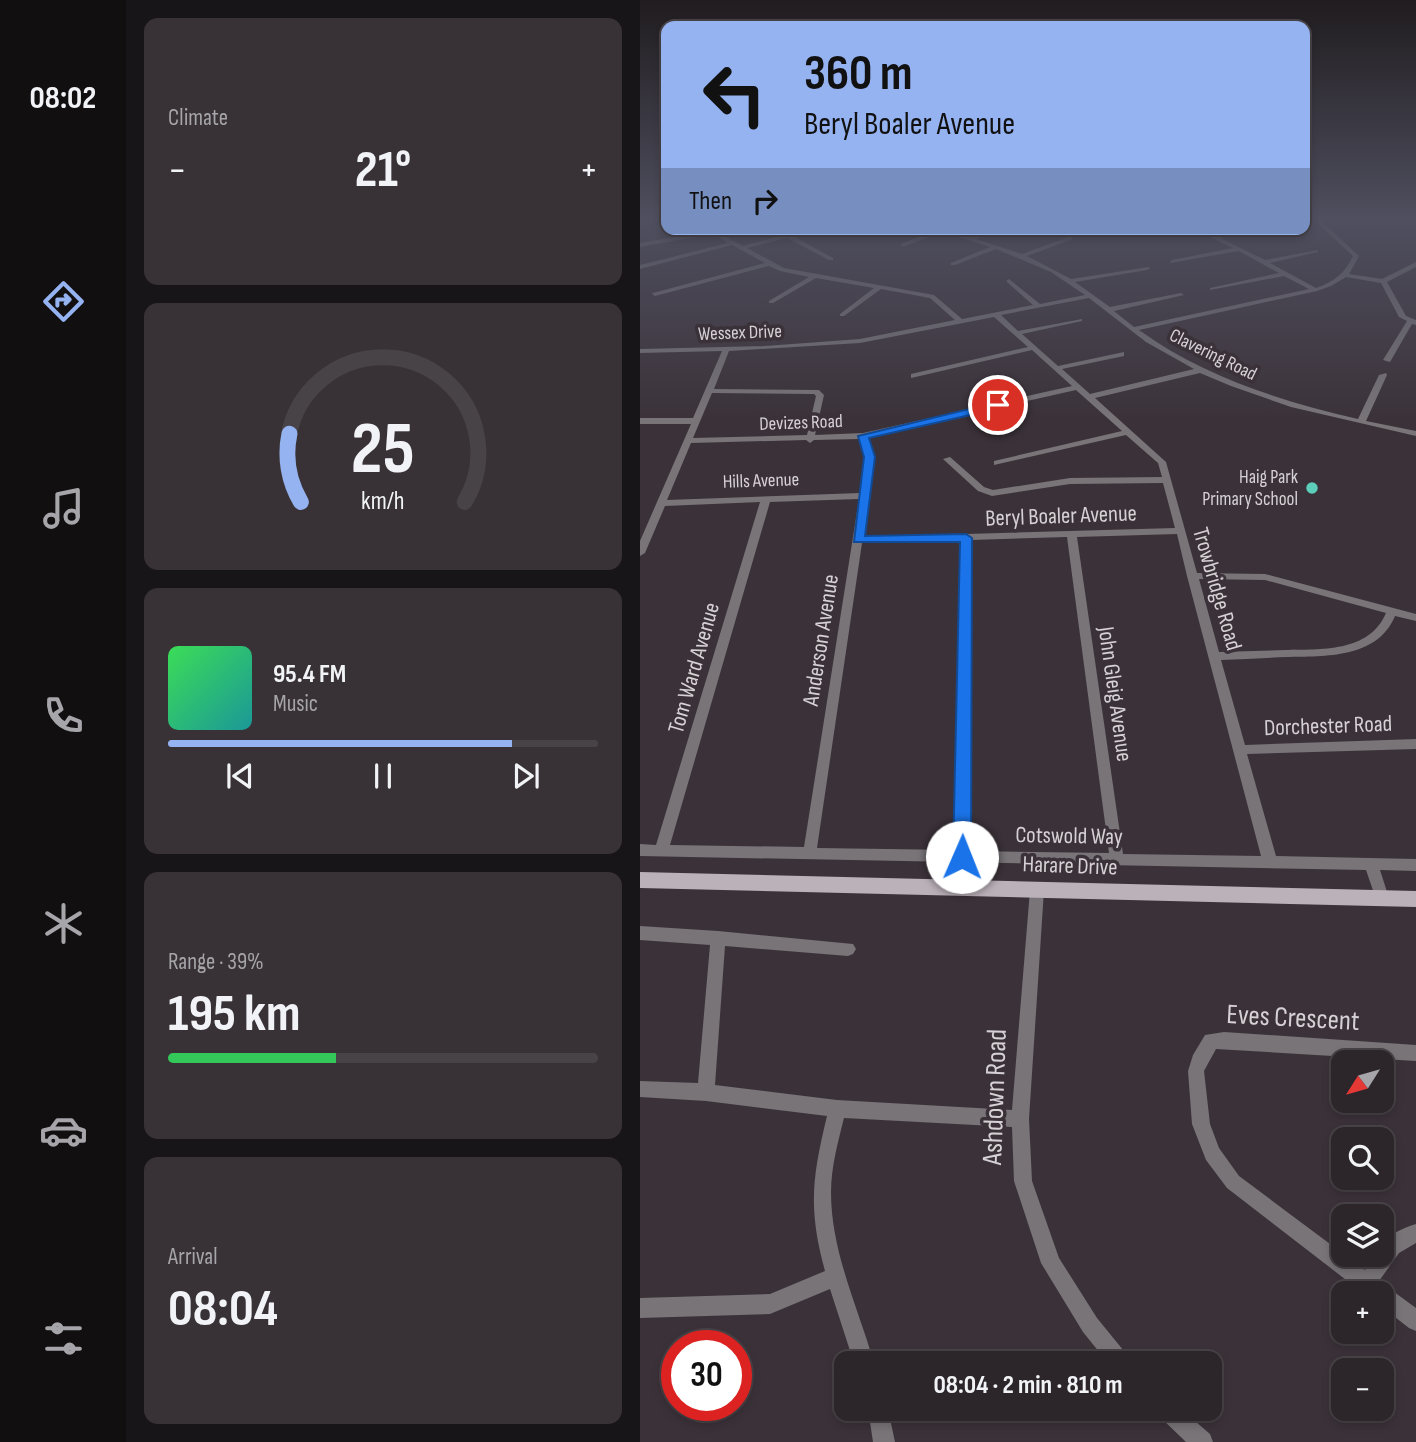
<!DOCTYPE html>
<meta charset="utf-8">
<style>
body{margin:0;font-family:"Sofia Sans Condensed",sans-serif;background:#383237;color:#f1f3f6;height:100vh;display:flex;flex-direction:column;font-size:26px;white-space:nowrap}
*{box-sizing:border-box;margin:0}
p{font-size:23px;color:#a6a5a9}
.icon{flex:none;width:38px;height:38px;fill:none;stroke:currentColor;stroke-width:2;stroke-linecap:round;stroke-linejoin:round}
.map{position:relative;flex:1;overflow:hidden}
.details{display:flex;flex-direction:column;gap:18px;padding:18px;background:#181518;width:514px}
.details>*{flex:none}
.hud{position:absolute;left:21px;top:21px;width:649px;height:214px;border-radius:14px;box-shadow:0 4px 10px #0003,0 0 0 2px #484347;background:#95b2f1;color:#111;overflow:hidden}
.needle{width:46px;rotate:233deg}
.buttons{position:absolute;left:691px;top:1050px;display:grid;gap:14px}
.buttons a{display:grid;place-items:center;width:63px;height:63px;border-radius:14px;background:#2c262b;box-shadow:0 4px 10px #0003,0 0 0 2px #484347;font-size:35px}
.speed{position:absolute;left:21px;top:1330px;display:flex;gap:14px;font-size:35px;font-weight:700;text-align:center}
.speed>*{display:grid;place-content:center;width:91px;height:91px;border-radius:50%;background:#2c262b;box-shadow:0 4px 10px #0003,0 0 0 2px #484347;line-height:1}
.speed .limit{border:10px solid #d22;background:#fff;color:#111}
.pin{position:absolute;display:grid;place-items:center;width:60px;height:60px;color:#fff;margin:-30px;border:4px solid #fff;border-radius:50%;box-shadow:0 2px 7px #0007}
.me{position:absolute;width:77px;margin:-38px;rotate:1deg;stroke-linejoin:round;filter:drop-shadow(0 0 5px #0008)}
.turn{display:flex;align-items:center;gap:24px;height:147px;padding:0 28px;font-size:32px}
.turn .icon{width:91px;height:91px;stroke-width:2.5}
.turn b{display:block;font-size:49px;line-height:60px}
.then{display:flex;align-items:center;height:66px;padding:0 28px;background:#0003;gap:14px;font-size:26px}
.big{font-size:52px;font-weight:700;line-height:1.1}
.details .card{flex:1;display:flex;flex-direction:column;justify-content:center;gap:10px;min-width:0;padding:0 24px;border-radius:14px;background:#383237}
.details .dial{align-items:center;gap:0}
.dial svg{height:182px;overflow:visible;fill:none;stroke:#484347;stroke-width:7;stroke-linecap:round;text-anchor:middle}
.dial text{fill:#f1f3f6;stroke:none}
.song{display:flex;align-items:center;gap:21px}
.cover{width:84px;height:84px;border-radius:10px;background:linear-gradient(135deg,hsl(130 70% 55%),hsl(180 70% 35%))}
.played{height:7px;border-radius:4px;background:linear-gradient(90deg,#95b2f1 80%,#484347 80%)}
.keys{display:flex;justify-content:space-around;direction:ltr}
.heat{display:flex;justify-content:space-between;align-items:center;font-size:38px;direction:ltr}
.charge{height:10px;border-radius:5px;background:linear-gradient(90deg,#34c759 39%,#484347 0)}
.trip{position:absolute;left:194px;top:1351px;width:388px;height:70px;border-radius:14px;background:#2c262b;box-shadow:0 4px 10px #0003,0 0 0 2px #484347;font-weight:700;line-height:70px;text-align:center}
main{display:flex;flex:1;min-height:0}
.menu{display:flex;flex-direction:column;width:126px;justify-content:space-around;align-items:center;background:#120f11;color:#a6a5a9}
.menu .icon{width:49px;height:49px}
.menu .active{color:#95b2f1}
.menu b{font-size:32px;color:#f1f3f6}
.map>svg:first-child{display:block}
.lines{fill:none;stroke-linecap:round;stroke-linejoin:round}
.minor{fill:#787478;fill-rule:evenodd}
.major{fill:#bbb1b9;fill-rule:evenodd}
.route{fill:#1a73e8;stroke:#114b97;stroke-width:2}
.poi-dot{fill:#5cceba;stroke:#3b3239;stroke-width:2.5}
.labels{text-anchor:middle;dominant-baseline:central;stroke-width:7;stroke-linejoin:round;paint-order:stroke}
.far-street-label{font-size:19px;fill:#d6d1d5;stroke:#3b3239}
.far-poi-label{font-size:19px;fill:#d6d1d5;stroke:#3b3239;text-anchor:end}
.street-label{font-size:23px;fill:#d6d1d5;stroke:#3b3239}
.near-street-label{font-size:28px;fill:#d6d1d5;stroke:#3b3239}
</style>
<main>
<nav class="menu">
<b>08:02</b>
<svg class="icon active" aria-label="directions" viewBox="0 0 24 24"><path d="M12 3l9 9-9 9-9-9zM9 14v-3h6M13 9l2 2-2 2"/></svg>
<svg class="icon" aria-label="music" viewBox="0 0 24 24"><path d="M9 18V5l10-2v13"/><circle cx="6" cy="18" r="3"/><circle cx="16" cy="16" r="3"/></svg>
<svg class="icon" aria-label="phone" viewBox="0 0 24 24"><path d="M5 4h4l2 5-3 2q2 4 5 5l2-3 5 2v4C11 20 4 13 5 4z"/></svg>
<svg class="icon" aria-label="climate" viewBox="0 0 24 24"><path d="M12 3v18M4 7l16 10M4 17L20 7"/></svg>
<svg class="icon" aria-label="car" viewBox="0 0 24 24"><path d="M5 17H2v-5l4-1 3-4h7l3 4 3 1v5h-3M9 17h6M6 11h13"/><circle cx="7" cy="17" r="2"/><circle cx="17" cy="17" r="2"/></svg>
<svg class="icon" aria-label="filters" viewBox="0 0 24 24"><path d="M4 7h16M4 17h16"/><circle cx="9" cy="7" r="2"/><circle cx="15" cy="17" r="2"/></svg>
</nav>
<section class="details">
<div class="card"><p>Climate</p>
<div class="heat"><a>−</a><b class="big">21°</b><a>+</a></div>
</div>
<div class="card dial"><svg viewBox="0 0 100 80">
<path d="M14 69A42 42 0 1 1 86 69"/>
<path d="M14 69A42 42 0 0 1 9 39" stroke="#95b2f1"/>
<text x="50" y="56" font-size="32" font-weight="700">25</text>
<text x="50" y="72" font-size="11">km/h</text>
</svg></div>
<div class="card">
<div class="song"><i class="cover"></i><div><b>95.4 FM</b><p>Music</p></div></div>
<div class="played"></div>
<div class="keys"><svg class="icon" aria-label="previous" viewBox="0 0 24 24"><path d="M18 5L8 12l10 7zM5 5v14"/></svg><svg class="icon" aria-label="pause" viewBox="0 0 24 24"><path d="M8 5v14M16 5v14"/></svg><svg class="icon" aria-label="next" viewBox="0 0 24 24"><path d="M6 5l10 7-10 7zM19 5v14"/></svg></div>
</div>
<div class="card"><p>Range · 39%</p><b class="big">195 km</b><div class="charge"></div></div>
<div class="card"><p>Arrival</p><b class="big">08:04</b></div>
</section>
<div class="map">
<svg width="776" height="1442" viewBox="0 0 776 1442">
<rect width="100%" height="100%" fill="#3b3239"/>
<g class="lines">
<path class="minor" d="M677,218H683L684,223L719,256L709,274L742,279L776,262V267L747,282L766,316L776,320V325L772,324L750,362L743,360L767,321L759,317L741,283L706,277L691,286L677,291L499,330C564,377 641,401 718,419L739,375L746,373L747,375L726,421L776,431V436L651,407L591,386L560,373L455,398L526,462L557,573L625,574L776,614V621L755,616C737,659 685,656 646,657C624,658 603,659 581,660L605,745L776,739V749L607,754L636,856L776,859V871L740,870L749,898L747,902L742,904L737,902L726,870L0,856V844L16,845L120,502L25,506L5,553L0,556V541L51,424H0V418H53L82,351L0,353V349L125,346L220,339L315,320L290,298L241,289L204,316H200V314L234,288L176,278L133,303H129V301L169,277L140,271L129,266L15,296L12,294L13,293L125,263L92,245L0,269V265L88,243L73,234L0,247V243L79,229H93L79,233L103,246L164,229H175L153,236L193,258V260H189L147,238L107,248L144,268L294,295L322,319L393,305L367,282V280L369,279L400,304L445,295L411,272L356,249L315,265H311V263L350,247L303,232L265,246H261V244L297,229H307L330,237L351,229H360L336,239L382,254L431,236L433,239L387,256L431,279L509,267L510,268L507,270L435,282L470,307L541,293L544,295L474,311L494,327L669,289L644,276L570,290V288L639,273L599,251L530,263L532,260L593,248L553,229C562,229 569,235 577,235C587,234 597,229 608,229L580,238L625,260L678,250V252L630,263L676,288C693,282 705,274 713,256L679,225ZM449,298L506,342L554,369L450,394L422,369L484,356V352L418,366L382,334L442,321V319L378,331L361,315ZM354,317L388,347L271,374V378L392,350L432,386L223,433L175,435L184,395L179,390L74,389L89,351L220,343ZM436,390L482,431L354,461V465L486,435L518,463L522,477L430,478L353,490L344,487L310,457L303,459L338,491L352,496L430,484L523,483L535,528L223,537L234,457L228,437ZM72,393L174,394L176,396L167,435L53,438ZM220,439L226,457L220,493L27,500L51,443L166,440L170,443L174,440ZM219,499L164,847L30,845L130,502ZM537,534L547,576L621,856L483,854L437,537ZM427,537L469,853L329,851L331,540ZM321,540L315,850L177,848L222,543ZM559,579L625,580L746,613C729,653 680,649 645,650C623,651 601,651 579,652Z
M218,229H227L228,230L225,232Z
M397,884L402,886L404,890L389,1119L392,1181L419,1258L457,1318L488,1356L491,1363H468L443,1332L401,1263L374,1181L372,1127L204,1118C198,1142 191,1167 191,1192C191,1252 218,1307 234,1363H214L190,1289L130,1314L0,1318V1298L130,1294L185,1271C168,1209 172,1178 187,1116L66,1101L0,1097V1081L58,1083L70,945L0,940V926L78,931L213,944L216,949L213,954L208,956L85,946L75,1085L197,1100L372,1110L390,890L392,886Z
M584,1032L776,1045V1061L576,1049L564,1071L570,1124L579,1148L599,1176L725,1270L733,1255H742V1243C752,1233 763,1228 776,1224V1243L759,1253L739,1281L776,1308V1331L769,1328L742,1307V1293H723L587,1188L566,1160L552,1124L548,1071L553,1055L565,1035Z
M228,1409H248L255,1442H233Z
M516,1409H541L570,1434L573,1442H546L519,1416Z"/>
<path class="major" d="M0,872L776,891V907L0,888Z"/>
</g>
<linearGradient id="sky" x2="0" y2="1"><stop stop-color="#201c1f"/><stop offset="0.52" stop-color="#4f4f5f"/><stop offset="1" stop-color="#4f4f5f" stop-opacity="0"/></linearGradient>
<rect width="776" height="420" fill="url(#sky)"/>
<path class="route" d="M358,402L363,405L361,408L229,438L235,457L225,536L326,534L332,538L331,857L322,865L313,857L320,542H214L224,457L218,436Z"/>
<circle class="poi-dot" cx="672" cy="488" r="7"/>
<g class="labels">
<g class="far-street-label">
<text transform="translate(100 333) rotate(-2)">Wessex Drive</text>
<text transform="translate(573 355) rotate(26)">Clavering Road</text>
<text transform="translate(161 423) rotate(-2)">Devizes Road</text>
<text transform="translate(121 481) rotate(-2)">Hills Avenue</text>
</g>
<g class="far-poi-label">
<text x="658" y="477">Haig Park<tspan x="658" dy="22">Primary School</tspan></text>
</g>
<g class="street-label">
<text transform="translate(421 516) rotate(-2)">Beryl Boaler Avenue</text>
<text transform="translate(577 589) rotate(74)">Trowbridge Road</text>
<text transform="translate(181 640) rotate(-81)">Anderson Avenue</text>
<text transform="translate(54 668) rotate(-74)">Tom Ward Avenue</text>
<text transform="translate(475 694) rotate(82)">John Gleig Avenue</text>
<text transform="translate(688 726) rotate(-2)">Dorchester Road</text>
<text transform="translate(429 836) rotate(1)">Cotswold Way</text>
<text transform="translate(430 866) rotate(2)">Harare Drive</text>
</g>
<g class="near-street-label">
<text transform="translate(653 1018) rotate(3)">Eves Crescent</text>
<text transform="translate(355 1097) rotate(-88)">Ashdown Road</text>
</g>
</g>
</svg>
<div class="buttons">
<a><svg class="needle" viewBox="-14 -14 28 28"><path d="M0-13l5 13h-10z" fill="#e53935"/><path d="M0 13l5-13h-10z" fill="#a6a5a9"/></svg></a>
<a><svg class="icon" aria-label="search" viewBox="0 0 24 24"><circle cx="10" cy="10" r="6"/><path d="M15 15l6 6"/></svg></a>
<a><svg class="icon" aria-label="layers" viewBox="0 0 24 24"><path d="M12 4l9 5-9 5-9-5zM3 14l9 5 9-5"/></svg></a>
<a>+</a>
<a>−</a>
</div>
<div class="speed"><div class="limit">30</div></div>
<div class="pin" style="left:358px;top:405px;background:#d93025"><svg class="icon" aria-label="arrive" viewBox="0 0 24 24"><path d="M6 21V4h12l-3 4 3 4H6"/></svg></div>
<svg class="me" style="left:322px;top:857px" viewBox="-20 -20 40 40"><circle r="19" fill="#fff"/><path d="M0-13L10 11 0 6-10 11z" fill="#1a73e8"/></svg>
<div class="trip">08:04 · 2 min · 810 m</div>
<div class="hud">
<div class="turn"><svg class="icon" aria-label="left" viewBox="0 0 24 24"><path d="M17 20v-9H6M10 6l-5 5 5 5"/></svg><div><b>360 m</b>Beryl Boaler Avenue</div></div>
<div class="then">Then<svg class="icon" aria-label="right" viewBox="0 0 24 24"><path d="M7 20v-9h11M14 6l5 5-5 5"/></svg></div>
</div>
</div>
</main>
